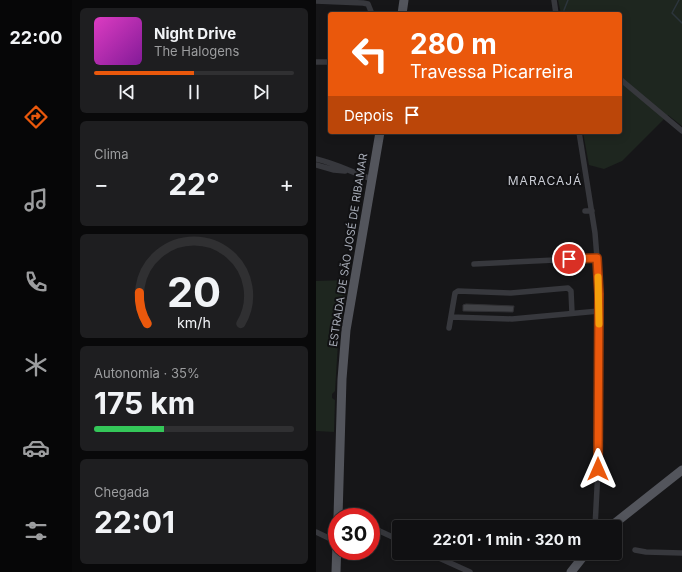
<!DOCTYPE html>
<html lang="pt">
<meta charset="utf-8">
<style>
body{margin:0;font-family:Inter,sans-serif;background:#1e1e20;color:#f1f3f6;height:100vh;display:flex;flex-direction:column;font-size:15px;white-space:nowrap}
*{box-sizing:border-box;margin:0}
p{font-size:13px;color:#9c9d9f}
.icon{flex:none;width:22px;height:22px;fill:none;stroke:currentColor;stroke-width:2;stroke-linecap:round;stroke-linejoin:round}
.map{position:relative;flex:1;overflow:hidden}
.panel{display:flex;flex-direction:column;gap:8px;padding:8px;background:#09090a;width:244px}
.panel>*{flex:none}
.banner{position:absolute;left:12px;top:12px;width:294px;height:122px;border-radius:4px;box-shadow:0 2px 10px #0003,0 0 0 1px #303032;background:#ea580c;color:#fff;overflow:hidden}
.speed{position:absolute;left:12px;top:508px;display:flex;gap:8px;font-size:20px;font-weight:700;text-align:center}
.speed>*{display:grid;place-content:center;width:52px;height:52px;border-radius:50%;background:#101012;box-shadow:0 2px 10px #0003,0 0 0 1px #303032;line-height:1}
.speed .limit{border:6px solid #d22;background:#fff;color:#111}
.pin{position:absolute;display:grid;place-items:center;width:34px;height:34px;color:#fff;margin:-17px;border:2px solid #fff;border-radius:50%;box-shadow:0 1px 4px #0007}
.me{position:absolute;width:44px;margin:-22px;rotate:0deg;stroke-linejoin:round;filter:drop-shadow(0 0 3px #0008)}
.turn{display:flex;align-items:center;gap:14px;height:84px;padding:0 16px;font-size:18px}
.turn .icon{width:52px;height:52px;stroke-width:2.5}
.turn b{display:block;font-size:28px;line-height:34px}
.then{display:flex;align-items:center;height:38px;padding:0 16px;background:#0003;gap:8px;font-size:15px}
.big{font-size:30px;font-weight:700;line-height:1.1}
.panel .tile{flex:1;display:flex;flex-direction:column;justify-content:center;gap:6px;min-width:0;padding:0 14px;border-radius:6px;background:#1e1e20}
.panel .dial{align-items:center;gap:0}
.dial svg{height:104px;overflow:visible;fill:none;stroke:#303032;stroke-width:7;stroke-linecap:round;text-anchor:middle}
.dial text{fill:#f1f3f6;stroke:none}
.song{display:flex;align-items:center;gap:12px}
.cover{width:48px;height:48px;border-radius:6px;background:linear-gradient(135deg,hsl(310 70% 55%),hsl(290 70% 35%))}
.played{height:4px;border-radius:2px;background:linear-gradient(90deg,#ea580c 50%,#303032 50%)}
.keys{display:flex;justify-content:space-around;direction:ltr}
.heat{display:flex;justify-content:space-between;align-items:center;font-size:22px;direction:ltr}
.charge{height:6px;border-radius:3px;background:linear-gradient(90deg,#34c759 35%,#303032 0)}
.trip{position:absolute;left:76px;top:520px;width:230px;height:40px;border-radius:4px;background:#101012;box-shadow:0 2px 10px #0003,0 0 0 1px #303032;font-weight:700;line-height:40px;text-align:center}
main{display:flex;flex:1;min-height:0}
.tabs{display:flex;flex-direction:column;width:72px;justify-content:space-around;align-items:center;background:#060607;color:#9c9d9f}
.tabs .icon{width:28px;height:28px}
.tabs .on{color:#ea580c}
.tabs b{font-size:18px;color:#f1f3f6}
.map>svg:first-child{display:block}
.green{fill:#1e261f}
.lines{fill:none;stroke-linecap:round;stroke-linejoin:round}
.stream{stroke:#2c353c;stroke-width:1.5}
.building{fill:#404145;stroke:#303034}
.street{stroke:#37383d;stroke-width:5.5}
.primary{stroke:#53555c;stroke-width:9}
.route-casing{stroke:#983908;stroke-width:10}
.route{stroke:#ea580c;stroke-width:7}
.slow{stroke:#f59e0b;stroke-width:7}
.labels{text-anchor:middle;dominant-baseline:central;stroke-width:4;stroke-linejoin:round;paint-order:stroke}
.street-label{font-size:11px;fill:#a8adb8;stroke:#111113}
.neighbourhood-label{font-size:12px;letter-spacing:1px;fill:#c9ccd4;stroke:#111113}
</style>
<main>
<nav class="tabs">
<b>22:00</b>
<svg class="icon on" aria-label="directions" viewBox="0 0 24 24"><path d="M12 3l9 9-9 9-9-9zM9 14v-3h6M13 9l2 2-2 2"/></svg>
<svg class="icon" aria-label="music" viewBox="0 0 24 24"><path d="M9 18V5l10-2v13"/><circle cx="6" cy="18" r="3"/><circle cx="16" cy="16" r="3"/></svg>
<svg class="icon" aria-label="phone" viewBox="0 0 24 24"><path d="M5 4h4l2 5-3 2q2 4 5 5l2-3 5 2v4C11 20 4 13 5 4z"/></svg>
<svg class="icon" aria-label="climate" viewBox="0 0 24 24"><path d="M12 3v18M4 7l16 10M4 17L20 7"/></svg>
<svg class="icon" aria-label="car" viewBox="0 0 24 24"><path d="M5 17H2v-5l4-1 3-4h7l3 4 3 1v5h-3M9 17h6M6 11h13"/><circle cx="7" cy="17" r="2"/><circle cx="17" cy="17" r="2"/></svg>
<svg class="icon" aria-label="filters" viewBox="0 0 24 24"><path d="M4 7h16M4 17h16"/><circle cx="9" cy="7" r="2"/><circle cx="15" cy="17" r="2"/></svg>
</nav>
<section class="panel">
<div class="tile">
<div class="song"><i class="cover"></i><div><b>Night Drive</b><p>The Halogens</p></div></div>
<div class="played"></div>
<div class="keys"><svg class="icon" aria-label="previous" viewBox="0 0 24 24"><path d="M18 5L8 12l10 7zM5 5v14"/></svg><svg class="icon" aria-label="pause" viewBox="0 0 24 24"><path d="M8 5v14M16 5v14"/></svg><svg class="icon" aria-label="next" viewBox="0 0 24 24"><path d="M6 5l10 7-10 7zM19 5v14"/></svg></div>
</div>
<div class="tile"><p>Clima</p>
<div class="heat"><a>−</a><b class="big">22°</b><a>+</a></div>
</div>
<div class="tile dial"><svg viewBox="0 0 100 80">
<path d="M14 69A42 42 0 1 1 86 69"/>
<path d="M14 69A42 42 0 0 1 8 45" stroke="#ea580c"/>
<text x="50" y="56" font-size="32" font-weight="700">20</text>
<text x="50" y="72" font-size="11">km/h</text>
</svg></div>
<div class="tile"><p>Autonomia · 35%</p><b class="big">175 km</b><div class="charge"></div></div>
<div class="tile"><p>Chegada</p><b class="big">22:01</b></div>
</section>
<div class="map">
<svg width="366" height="572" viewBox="0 0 366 572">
<rect width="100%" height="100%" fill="#161618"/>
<path class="green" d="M242,0H366V126L352,115L306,161L288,169L273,165L267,132H304V14H245Z
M32,280L22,343L19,391L16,394V398L19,400L18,432L0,431V281Z"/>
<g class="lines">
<path class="stream" d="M363,0L356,13L366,23
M248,10L252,0"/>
</g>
<path class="building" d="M150,304L198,306L197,312L147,311V305Z"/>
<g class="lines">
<path class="street" d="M238,0L240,14
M0,1L47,3L52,4L56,14
M0,62H14
M304,79L366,131
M263,132L279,233L281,258L283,294L282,469L279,527
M0,159C19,163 37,173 56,179
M0,165L18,170L29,171
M269,211H276
M158,264L281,258
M135,317L196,319L283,311
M133,328L139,293L142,291L195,293L252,288L255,291L256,313
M22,513L33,517
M55,527L83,540
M0,532L21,542
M319,550L330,552L366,553
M112,553L154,572"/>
<path class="primary" d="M86,14L88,0
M22,517L26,379L30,330L64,132
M294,527L366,470
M20,572L21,543
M255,572L270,553"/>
</g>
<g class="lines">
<g class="route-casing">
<path id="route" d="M253,259L281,258L283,294L282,469"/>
</g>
<use href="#route" class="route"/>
<path class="slow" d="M282,277L283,324"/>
</g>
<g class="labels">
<g class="street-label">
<text transform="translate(32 250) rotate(-81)">ESTRADA DE SÃO JOSÉ DE RIBAMAR</text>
</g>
<g class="neighbourhood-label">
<text x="229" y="180">MARACAJÁ</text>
</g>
</g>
</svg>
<div class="speed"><div class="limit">30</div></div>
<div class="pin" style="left:253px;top:259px;background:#d93025"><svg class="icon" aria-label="arrive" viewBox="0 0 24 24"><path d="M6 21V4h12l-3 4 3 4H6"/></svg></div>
<svg class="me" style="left:282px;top:469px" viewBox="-20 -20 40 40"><path d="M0-17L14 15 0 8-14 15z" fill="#ea580c" stroke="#fff" stroke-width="4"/></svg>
<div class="trip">22:01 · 1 min · 320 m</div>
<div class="banner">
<div class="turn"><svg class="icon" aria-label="left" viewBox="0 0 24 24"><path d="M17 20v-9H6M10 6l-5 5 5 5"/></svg><div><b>280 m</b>Travessa Picarreira</div></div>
<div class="then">Depois<svg class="icon" aria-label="arrive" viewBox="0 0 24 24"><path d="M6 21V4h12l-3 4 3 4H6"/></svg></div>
</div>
</div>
</main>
